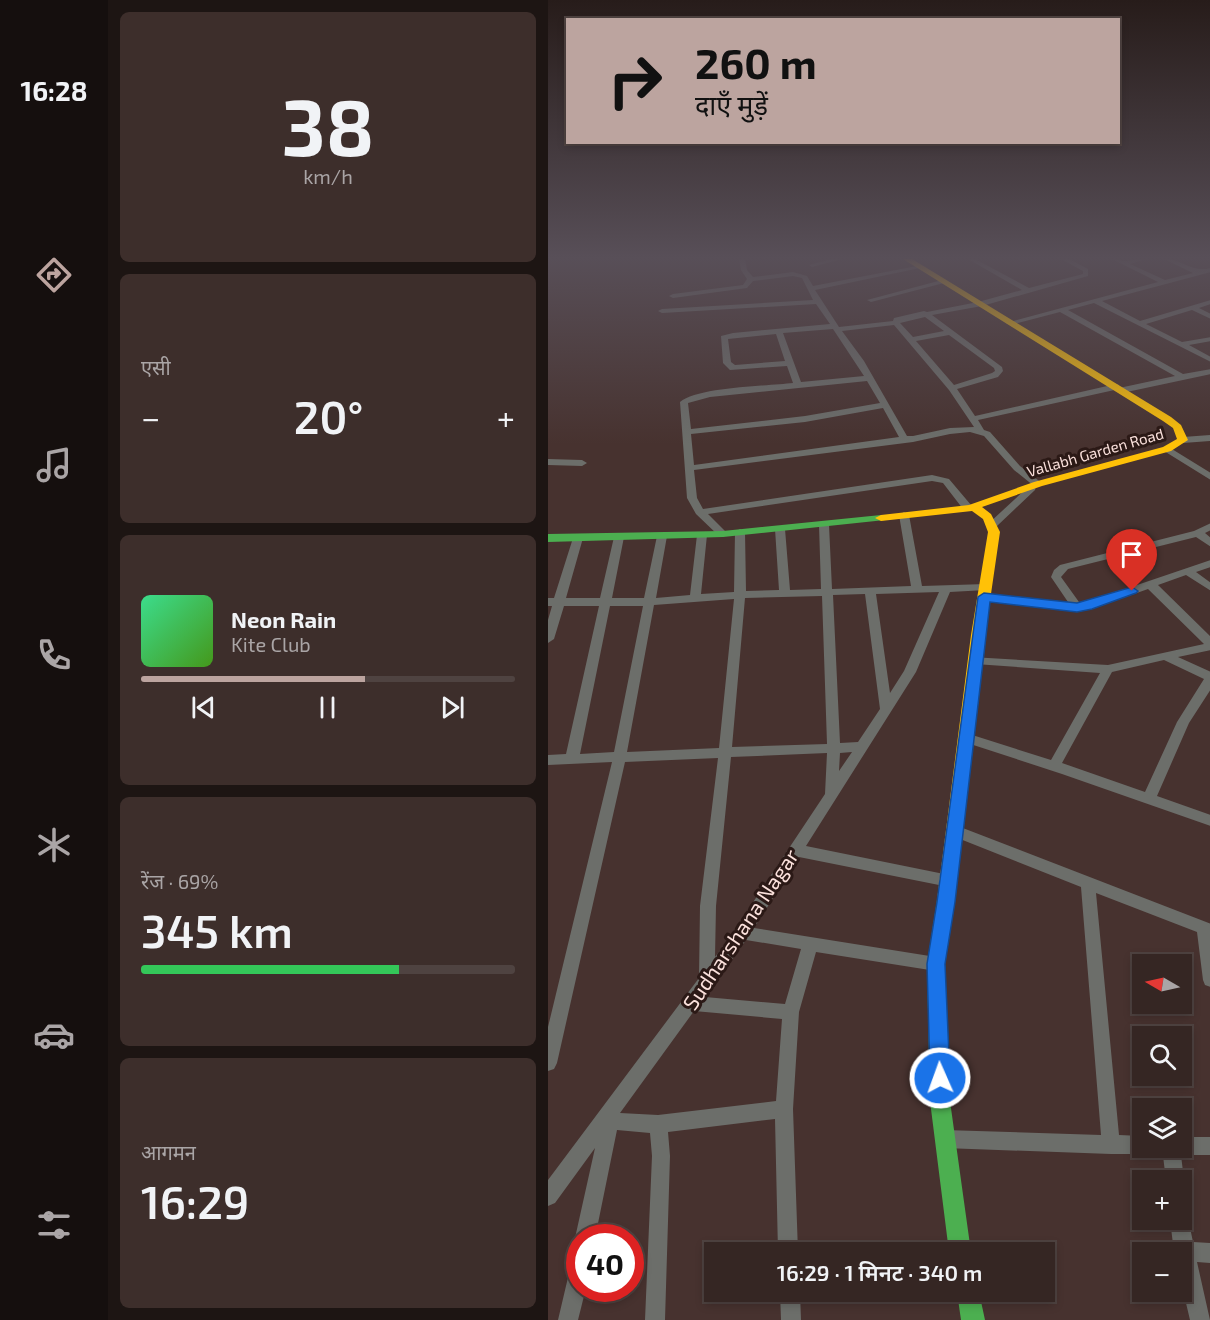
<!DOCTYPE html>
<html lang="hi">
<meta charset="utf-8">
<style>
body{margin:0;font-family:"Exo 2","Noto Sans Devanagari",sans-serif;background:#3d2e2b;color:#f1f3f6;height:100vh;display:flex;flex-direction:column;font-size:22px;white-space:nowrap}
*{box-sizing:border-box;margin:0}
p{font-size:20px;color:#aaa5a6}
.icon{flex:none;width:33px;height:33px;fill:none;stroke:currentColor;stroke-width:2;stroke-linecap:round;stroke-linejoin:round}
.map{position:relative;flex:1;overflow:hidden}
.panel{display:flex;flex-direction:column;gap:12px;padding:12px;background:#1d1513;width:440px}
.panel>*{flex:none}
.hud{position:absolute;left:18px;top:18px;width:554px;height:126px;border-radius:0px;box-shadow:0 3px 9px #0003,0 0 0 2px #4f4341;background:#bca49f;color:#111;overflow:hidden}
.needle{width:39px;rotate:279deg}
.buttons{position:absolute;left:584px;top:954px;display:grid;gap:12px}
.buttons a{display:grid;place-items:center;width:60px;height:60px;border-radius:0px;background:#352623;box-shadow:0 3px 9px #0003,0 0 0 2px #4f4341;font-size:30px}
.speed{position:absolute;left:18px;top:1224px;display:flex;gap:12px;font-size:30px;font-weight:700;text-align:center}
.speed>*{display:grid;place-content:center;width:78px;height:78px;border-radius:50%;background:#352623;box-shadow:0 3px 9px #0003,0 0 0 2px #4f4341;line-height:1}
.speed .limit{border:9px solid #d22;background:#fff;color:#111}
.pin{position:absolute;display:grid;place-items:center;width:51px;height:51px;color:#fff;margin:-62px -26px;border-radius:50% 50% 50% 0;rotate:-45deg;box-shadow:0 0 6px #0007}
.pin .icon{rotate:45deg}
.me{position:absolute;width:66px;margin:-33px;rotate:358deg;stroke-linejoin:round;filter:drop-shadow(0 0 4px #0008)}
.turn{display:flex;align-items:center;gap:21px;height:126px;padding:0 30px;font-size:27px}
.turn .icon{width:78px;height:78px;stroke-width:2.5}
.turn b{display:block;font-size:42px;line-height:51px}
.big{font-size:45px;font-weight:600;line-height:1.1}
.panel .widget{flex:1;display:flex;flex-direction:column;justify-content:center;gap:9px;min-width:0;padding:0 21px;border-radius:9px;background:#3d2e2b}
.panel .dial{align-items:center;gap:0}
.dial b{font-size:78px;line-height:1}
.song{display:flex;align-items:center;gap:18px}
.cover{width:72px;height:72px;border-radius:9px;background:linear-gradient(135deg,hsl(150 70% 55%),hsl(100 70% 35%))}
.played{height:6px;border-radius:3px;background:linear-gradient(90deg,#bca49f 60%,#4f4341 60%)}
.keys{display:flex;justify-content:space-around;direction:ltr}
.heat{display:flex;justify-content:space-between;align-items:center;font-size:33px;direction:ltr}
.charge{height:9px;border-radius:4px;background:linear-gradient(90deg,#34c759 69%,#4f4341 0)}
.trip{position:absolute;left:156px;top:1242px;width:351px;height:60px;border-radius:0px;background:#352623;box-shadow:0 3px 9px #0003,0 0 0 2px #4f4341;font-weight:600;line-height:60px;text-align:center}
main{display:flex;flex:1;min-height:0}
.tabs{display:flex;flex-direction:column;width:108px;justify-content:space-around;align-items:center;background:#150f0e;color:#aaa5a6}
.tabs .icon{width:42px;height:42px}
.tabs .selected{color:#bca49f}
.tabs b{font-size:27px;color:#f1f3f6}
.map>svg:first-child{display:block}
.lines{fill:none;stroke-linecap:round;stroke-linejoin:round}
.street{fill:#6c6e6a;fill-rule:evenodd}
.fast{fill:#4caf50;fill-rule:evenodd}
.slow{fill:#ffc107;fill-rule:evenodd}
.route{fill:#1a73e8;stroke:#114b97;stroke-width:1.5}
.labels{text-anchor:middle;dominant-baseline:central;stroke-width:6;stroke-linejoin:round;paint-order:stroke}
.far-street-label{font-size:15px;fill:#fbe1dc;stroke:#2b1916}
.near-street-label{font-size:21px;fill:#fbe1dc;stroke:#2b1916}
</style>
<main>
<nav class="tabs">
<b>16:28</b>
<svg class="icon selected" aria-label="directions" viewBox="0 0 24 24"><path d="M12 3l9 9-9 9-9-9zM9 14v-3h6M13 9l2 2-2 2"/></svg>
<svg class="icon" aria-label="music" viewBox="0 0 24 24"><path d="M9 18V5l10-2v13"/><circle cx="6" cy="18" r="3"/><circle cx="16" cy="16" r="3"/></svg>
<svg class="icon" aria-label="phone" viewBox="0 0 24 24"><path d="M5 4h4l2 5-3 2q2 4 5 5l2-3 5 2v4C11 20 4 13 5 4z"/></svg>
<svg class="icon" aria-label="climate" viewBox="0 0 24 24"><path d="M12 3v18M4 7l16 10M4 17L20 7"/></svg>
<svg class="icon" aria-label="car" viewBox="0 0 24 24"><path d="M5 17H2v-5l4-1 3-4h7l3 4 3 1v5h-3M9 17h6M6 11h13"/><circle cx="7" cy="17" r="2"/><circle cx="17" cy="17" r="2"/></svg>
<svg class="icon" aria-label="filters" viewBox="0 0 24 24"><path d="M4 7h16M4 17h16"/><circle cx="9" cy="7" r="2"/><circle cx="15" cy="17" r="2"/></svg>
</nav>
<section class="panel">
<div class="widget dial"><b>38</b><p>km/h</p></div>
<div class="widget"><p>एसी</p>
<div class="heat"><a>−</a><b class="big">20°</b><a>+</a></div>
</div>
<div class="widget">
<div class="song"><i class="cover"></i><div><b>Neon Rain</b><p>Kite Club</p></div></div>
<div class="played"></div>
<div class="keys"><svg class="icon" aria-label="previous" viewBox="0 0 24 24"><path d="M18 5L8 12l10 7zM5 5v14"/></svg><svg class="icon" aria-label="pause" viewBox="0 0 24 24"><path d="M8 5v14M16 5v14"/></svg><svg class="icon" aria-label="next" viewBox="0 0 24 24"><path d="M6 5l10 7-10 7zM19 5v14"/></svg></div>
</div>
<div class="widget"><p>रेंज · 69%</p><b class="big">345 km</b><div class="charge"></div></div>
<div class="widget"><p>आगमन</p><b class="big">16:29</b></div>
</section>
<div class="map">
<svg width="663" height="1320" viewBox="0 0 663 1320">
<rect width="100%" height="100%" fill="#47322f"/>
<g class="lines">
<path class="street" d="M191,259H197L199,270L205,277L245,272L259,276L265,286L374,265V267L372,268L267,290L291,327L345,321L346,318L376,311L379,312L430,302L474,290L420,259H427L481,288L535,274V271L513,259H521L540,269V276L434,306L384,315L454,367L455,371L450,377L409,389L427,416L568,384L571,385V388L627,376L512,312L462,325L458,323L610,282L564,259L576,261L598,259L582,264L617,280L645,273L616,259C635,259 643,273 663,268V272L554,301L592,321L663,300V304L651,308L663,314V319L644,310L598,324L634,342L663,337V341L641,345L663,357V362L546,303L520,310L635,374L663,369V374L574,393L571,392V389L430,420L436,430L442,432L472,466L495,484L493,486H488L487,490L449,526H441L440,524L481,486H486L466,470L436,436L422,432L402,434L365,442L146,470L149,498L155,509L384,475L401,479L423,505V509H415L395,483L384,481L160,514L180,534L175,537L171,536L148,514L139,498L132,402C150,387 219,386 245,383L239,366L182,370L175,363L173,336L185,333L282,324L268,304L114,313L110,311L114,309L265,300L254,278L245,276L205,281L199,288L125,298L121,296L125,294L195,285L199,279L193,270ZM377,317L396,331L365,337L352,323ZM346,325L401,390L426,427L402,428L365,436H359L316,361L294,331ZM285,329L316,376L253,382L235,333ZM228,334L237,361L187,365L183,362L180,339ZM401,335L446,368L447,371L444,373L406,385L368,341ZM319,381L332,403L257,416L143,429L140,403L162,397ZM335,408L351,437L146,465L143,434L257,422Z
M283,259H294L264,267L261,265Z
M394,280L396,281V283L323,302L319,300Z
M663,435V441L635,443L630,440L635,437Z
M619,446L663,473V480L616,451L614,449Z
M0,459L34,460L39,463L34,466L0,465Z
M356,512L361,515L374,586L438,584L444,587L438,590L402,592L368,672L258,846L401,875L406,877L408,881L406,885L401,887L251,857L206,928L388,957L394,959L396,964L394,969L388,971L268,952L251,1012L245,1109L250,1252H230L227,1119L120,1132L122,1156L117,1320H97L104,1156L102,1133L69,1130L47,1238H32V1246L27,1238L47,1148L7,1203L0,1206V1180L151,978L152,906L170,758L77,762L9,1063L6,1069L0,1071V1027L64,762L0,765V755L18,754L51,606H16L6,639L0,643V620L4,606H0V598H6L25,538L30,535L35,538L18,598H52L66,537L71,534L76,537L64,598H96L109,536L114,533L119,536L108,598L142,595L149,535L154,532L159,535L153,594L186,592L187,532L192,529L197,532L198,591L231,590L227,529L232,526L237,529L242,590L273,589L271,525L276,522L281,525L284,589L363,586L351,515ZM391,592L356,671L342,693L328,594ZM317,594L332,709L310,742L292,743L285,595ZM274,596L279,744L184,747L197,598ZM186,599L171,748L79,752L106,605ZM62,606H95L66,752L32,754ZM304,752L291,771L292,753ZM279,753L277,794L188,928L167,957L168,906L183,757ZM198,940L253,949L237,1004L157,997ZM146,1011L234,1019L228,1101L110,1115L72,1113Z
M663,523V530L657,533L663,538V547L648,537L520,569L513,577L531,602H539L663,560V567L648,572L663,583V591L638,575L610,585L663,637V650L630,657L663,672V689L641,723L609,796L663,815V826L514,774L413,741L411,738L413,735L418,733L503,760L552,673L427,664L423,663L421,660L423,657L560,665L656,644L600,589L544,609L529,612L436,600L430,597L432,595L520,602L503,577L506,570L512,565L646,531ZM616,660L656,679L629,722L597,792L514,763L564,672Z
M407,825L663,924V987L657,985L655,980L649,932L548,893L571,1135L594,1136V1148H602L601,1152L594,1154H563L396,1148L390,1145L387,1139L390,1133L396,1130L553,1135L533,887L402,835L400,831L402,827Z
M633,1137H663V1155H633L636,1180L633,1187V1180H618L614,1148H633Z
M633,1211L639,1213L645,1242L663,1243V1263L649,1262L662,1320H642L633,1282V1252H626L622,1220H633Z
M32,1259V1288H38L30,1320H10L22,1269L25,1262Z
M232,1292H252L253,1320H233Z"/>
<path class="fast" d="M333,515L337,516V520L175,537L0,542V534L175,531Z
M398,893L404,895L407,900L397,964L402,1101L423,1252H401L382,1101L379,964L389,900L392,895Z
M409,1292H431L437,1320H413Z"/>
<path class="slow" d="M355,259H364L623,417L633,425L640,440L623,451L494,486L434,507L443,514L452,532L437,635L407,900L404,905L398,907L392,905L389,900L423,635L440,532L435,519L424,511L333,521L327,518L333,515L421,505L486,482L615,447L629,439L625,428L615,421Z"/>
</g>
<linearGradient id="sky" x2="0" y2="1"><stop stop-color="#271c1a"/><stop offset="0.58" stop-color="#584f58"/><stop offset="1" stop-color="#584f58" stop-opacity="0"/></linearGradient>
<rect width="663" height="444" fill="url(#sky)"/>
<path class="route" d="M584,587L590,591L588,593L544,609L529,612L442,602L407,902L397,964L402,1078L399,1085L392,1088L385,1085L382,1078L379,964L389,902L430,597L436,593L529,603Z"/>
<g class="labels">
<g class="far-street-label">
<text transform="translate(547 452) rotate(-16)">Vallabh Garden Road</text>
</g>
<g class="near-street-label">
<text transform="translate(192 929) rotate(-56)">Sudharshana Nagar</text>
</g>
</g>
</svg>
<div class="buttons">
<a><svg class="needle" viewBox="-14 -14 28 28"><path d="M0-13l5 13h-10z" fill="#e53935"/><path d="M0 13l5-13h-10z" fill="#aaa5a6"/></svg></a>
<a><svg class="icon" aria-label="search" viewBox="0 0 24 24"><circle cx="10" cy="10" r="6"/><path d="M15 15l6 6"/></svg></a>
<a><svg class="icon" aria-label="layers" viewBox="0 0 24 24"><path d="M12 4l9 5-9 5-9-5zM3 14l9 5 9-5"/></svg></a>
<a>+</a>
<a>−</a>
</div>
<div class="speed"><div class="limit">40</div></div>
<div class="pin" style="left:584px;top:591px;background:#d93025"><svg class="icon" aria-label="arrive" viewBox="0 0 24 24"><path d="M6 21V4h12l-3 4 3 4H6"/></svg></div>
<svg class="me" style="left:392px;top:1078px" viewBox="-20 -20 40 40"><circle r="17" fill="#1a73e8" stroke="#fff" stroke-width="3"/><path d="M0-11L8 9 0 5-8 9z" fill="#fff"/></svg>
<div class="trip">16:29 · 1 मिनट · 340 m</div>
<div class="hud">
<div class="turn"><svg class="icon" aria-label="right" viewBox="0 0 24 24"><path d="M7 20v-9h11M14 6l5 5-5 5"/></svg><div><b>260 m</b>दाएँ मुड़ें</div></div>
</div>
</div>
</main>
